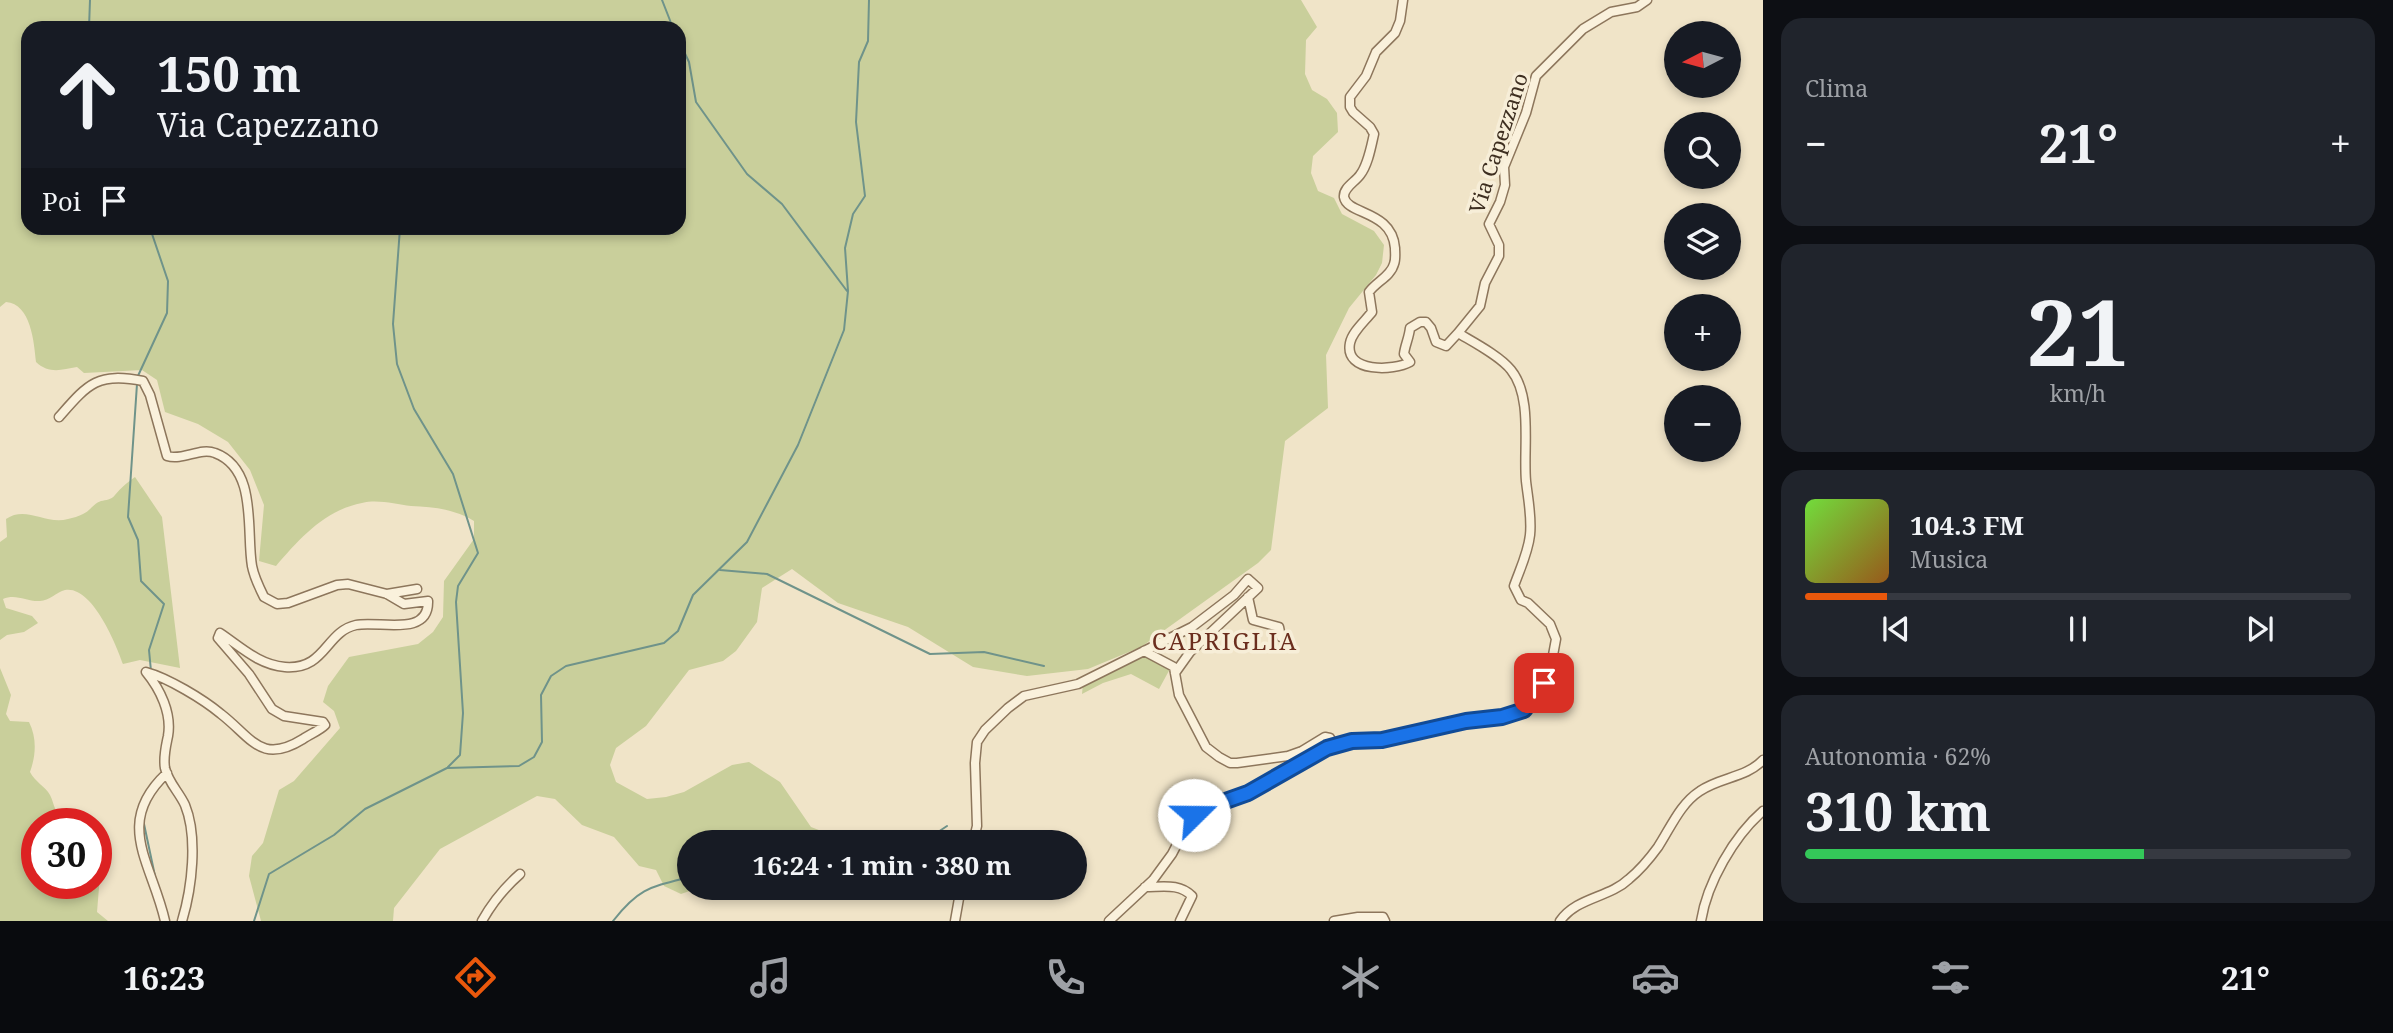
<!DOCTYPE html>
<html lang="it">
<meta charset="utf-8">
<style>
body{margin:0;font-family:"Noto Serif",serif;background:#20242c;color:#f1f3f6;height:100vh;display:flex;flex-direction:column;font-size:26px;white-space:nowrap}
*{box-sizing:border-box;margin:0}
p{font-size:23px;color:#9ea1a6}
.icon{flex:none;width:38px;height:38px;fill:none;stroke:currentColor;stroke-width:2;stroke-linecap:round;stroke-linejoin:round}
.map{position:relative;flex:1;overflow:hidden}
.side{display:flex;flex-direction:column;gap:18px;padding:18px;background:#0d0f14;width:630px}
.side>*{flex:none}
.banner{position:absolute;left:21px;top:21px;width:665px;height:214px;border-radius:21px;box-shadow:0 4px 10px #0003;background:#171b24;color:#f1f3f6;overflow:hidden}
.needle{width:46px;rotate:264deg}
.buttons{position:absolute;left:1664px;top:21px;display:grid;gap:14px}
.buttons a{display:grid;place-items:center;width:77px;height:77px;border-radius:50%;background:#171b24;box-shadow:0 4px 10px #0003;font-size:35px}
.speed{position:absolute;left:21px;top:808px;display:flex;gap:14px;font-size:35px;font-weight:700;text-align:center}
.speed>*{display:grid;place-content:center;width:91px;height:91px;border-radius:50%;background:#171b24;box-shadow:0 4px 10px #0003;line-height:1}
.speed .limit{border:10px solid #d22;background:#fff;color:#111}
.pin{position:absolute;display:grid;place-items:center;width:60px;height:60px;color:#fff;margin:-30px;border-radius:14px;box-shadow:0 4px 10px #0006}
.me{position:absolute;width:77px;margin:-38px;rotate:68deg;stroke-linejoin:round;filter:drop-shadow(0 0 5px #0008)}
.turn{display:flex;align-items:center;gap:24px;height:147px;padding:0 21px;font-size:32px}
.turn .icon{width:91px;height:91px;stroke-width:2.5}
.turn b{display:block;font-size:49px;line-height:60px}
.then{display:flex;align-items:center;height:66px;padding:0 21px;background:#0003;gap:14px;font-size:26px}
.big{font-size:52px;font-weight:700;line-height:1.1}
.side .tile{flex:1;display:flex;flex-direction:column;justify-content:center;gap:10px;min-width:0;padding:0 24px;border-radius:21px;background:#20242c}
.side .dial{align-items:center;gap:0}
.dial b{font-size:91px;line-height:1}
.song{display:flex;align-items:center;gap:21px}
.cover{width:84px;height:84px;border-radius:10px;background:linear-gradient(135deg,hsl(100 70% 55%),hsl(30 70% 35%))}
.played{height:7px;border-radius:4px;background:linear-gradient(90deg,#ea580c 15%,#363941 15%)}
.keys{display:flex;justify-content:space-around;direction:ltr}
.heat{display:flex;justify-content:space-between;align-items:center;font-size:38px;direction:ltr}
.charge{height:10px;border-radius:5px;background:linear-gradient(90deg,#34c759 62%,#363941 0)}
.trip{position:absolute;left:677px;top:830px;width:410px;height:70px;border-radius:35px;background:#171b24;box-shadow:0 4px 10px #0003;font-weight:700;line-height:70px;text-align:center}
.menu{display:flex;height:112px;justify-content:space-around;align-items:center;background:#090b0e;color:#9ea1a6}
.menu .icon{width:49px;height:49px}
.menu .active{color:#ea580c}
.menu b{font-size:32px;color:#f1f3f6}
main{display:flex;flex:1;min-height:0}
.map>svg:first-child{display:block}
.green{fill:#c9cf9b;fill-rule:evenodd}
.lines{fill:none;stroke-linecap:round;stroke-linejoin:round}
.stream{stroke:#6f938a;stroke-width:2}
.minor-casing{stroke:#8d765c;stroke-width:11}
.minor{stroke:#faf1dc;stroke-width:8}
.route-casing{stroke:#114b97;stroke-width:18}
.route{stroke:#1a73e8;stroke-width:12}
.labels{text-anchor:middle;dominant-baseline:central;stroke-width:7;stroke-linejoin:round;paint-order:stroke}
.street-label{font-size:21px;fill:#3d2e20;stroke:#f7eed8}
.quarter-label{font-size:24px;letter-spacing:2px;fill:#6b2e1e;stroke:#f7eed8}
</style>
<main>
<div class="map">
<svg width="1763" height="921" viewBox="0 0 1763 921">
<rect width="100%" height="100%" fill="#f0e4c8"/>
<path class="green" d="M0,0H1301L1317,27L1306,40L1305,74L1312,90L1327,99L1337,113L1338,132L1313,156L1311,173L1318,191L1334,198L1342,214L1374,231L1384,245L1382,263L1376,275L1349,308L1326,355L1328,408L1285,441L1271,550L1258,563L1141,647L1088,669L1027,676L973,667L908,627L838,603L792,569L762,588L757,622L736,651L723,661L689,670L646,726L616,748L610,765L616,782L647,799L666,797L684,792L732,765L749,762L780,782L811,827L850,842H690V887H701L681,894L664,886L656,870L639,866L614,837L582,825L555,799L537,796L440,849L394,908L393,921H261L249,876L252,856L263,843L279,790L294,781L340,728L334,711L323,702L328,686L349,657L418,644L433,632L443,617L444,581L474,539V521C454,509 434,507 411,506C396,504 377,499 362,503C325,510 300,538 276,566L259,561L264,505L250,470L228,442L198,424L165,412L157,380L142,370L84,373L77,367C61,370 49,374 36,362C34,342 31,304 6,302L0,307ZM28,28H679V228H28Z
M135,477L162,517L180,668L140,660L123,664C116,644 92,585 65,590C57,592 49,601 40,601C27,602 16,593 3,599L6,608L32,616L38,623L24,632L7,635L0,640V542L7,537L6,519C26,505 45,525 68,519C73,518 79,516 83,514C90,511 94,503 101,501C106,500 111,500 115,495C122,487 125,484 135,477Z
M1142,654L1171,667L1159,689L1131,674L1103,683L1082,694L1083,683Z
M0,668L11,695L6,714L10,721L29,722C37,738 36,755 30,772C35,782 45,786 50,795C55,805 53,810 62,816L80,812L90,824H37V884H96V832L103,839L97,912L108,921H0Z"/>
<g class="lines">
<path class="stream" d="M662,0L673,28
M89,28L90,0
M679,41L689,62L696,102L747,174L782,204L847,291
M400,228L393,324L397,364L414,409L453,474L478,553L458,586L456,602L463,713L460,755L448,767
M137,378L167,313L168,281L150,228
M137,384L128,517L138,540L141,581L164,604L149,650L151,671
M720,570L767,574L930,654L984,652L1044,666
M144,824L155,876
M923,842L947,826
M254,921L269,874L334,835L365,809L447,768L519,766L534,757L542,742L541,695L551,676L566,666L664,643L678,631L693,595L747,542L798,445L844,330L848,291L845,248L853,214L865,196L856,122L859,62L868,41L869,0
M613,921C639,888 650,887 690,877"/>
<g class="minor-casing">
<path id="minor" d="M1403,0L1400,21L1395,33L1376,52L1366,76L1350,97V107L1353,112L1370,127L1374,134C1371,147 1368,165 1360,175C1355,182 1343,188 1344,197C1347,215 1392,210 1395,248C1395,253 1396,259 1394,264C1391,276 1376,282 1369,292L1372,312C1365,321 1352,332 1350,343C1344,373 1394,371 1410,362L1404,354C1405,345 1409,338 1410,328L1420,322H1426L1431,328L1436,342L1446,346L1458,333
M59,417C88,384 97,372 143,381L150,395L167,456C183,461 200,447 215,453C258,469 246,531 252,566C254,577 259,587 264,597L277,604L288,603L337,585L348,584L387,594L404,604L428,601C429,638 378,620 356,625C325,632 326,670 285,667C259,665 241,647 220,633L218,638L249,674L272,709L284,716L323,722L325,725C319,731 310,734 303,739C261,765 252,738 221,714C203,699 168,678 146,672C160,689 172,713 168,736C166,746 163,757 165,768C168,782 179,792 185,805C198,837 192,888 182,921
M387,594L417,589
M1248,597L1253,620L1279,627L1281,637
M1144,651L1174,667L1175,673
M1175,673L1179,695L1206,747L1219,757L1230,763H1237L1288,756L1302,751L1325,737L1330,738L1332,742L1327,748
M973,842L977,826L975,763L977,742L985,730L1008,708L1024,696L1078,684L1192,627L1234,595L1248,579L1258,588L1190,652L1175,673
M1145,887C1163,887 1179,883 1192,896L1180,921
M165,921C152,863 113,823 167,773
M482,921C492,903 504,888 520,874
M955,921L961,887
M1109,921L1153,880L1172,854L1188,823L1199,810L1248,793L1327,748L1352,741L1382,740L1466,721L1502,717L1524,710L1544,683L1551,666L1556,639L1550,624L1528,603L1521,600L1514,586C1520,569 1528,553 1530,535C1532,517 1528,499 1526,481C1523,449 1533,397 1511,370C1500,356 1473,342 1458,333L1480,306L1485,283L1499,256V245L1489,224L1500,202L1505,185L1504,167L1526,113L1536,76L1583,29L1611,12L1637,7L1647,0
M1334,921L1358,917H1383L1385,921
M1560,921C1577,897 1609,898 1629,879C1640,870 1650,858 1658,847C1671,827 1680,804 1700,791C1720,777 1746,778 1763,760
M1701,921C1707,883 1734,836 1763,811"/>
</g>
<use href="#minor" class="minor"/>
</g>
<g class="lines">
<g class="route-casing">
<path id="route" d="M1194,815L1203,809L1248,793L1327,748L1352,741L1382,740L1466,721L1502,717L1524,710L1544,683"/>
</g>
<use href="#route" class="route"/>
</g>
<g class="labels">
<g class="street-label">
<text transform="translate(1498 143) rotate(-72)">Via Capezzano</text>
</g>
<g class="quarter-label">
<text x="1225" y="640">CAPRIGLIA</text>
</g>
</g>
</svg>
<div class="buttons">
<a><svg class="needle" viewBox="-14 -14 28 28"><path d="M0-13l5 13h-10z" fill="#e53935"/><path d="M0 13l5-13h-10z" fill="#9ea1a6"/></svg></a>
<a><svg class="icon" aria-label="search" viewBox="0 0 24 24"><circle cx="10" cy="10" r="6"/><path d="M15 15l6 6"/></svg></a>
<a><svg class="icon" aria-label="layers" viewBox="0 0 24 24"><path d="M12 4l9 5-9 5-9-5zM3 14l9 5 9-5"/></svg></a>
<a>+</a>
<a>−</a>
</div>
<div class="speed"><div class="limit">30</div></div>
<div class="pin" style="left:1544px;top:683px;background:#d93025"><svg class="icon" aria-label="arrive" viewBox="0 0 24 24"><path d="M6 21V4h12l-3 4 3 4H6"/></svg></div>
<svg class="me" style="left:1194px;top:815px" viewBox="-20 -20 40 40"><circle r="19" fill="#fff"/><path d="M0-13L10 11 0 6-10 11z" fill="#1a73e8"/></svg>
<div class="trip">16:24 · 1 min · 380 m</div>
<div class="banner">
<div class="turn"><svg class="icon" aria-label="ahead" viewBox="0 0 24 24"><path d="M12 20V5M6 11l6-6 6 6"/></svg><div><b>150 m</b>Via Capezzano</div></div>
<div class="then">Poi<svg class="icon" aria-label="arrive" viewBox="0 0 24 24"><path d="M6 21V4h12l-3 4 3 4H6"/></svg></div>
</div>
</div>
<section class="side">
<div class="tile"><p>Clima</p>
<div class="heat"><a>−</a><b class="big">21°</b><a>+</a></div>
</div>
<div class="tile dial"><b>21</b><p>km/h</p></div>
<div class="tile">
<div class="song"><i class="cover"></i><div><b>104.3 FM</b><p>Musica</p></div></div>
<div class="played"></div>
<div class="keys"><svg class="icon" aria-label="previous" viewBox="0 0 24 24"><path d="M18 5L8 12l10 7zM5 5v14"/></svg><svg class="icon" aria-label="pause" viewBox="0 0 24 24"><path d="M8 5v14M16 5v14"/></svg><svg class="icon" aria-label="next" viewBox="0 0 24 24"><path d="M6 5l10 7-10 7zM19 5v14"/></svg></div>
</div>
<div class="tile"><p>Autonomia · 62%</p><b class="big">310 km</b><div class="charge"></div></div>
</section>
</main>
<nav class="menu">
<b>16:23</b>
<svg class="icon active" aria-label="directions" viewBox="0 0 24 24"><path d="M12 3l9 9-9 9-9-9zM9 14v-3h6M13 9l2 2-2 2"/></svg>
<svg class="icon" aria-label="music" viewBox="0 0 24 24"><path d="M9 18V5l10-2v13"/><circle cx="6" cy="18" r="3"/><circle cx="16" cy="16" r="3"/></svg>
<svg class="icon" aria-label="phone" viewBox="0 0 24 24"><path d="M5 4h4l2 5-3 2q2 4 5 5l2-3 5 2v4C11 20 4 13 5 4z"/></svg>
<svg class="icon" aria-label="climate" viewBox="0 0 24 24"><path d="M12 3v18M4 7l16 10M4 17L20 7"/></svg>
<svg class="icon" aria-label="car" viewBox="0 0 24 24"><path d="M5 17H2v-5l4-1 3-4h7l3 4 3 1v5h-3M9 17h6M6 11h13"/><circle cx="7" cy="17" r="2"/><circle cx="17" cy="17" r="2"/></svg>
<svg class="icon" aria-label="filters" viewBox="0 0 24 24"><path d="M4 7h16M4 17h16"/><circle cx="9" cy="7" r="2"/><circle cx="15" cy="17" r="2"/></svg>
<b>21°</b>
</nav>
